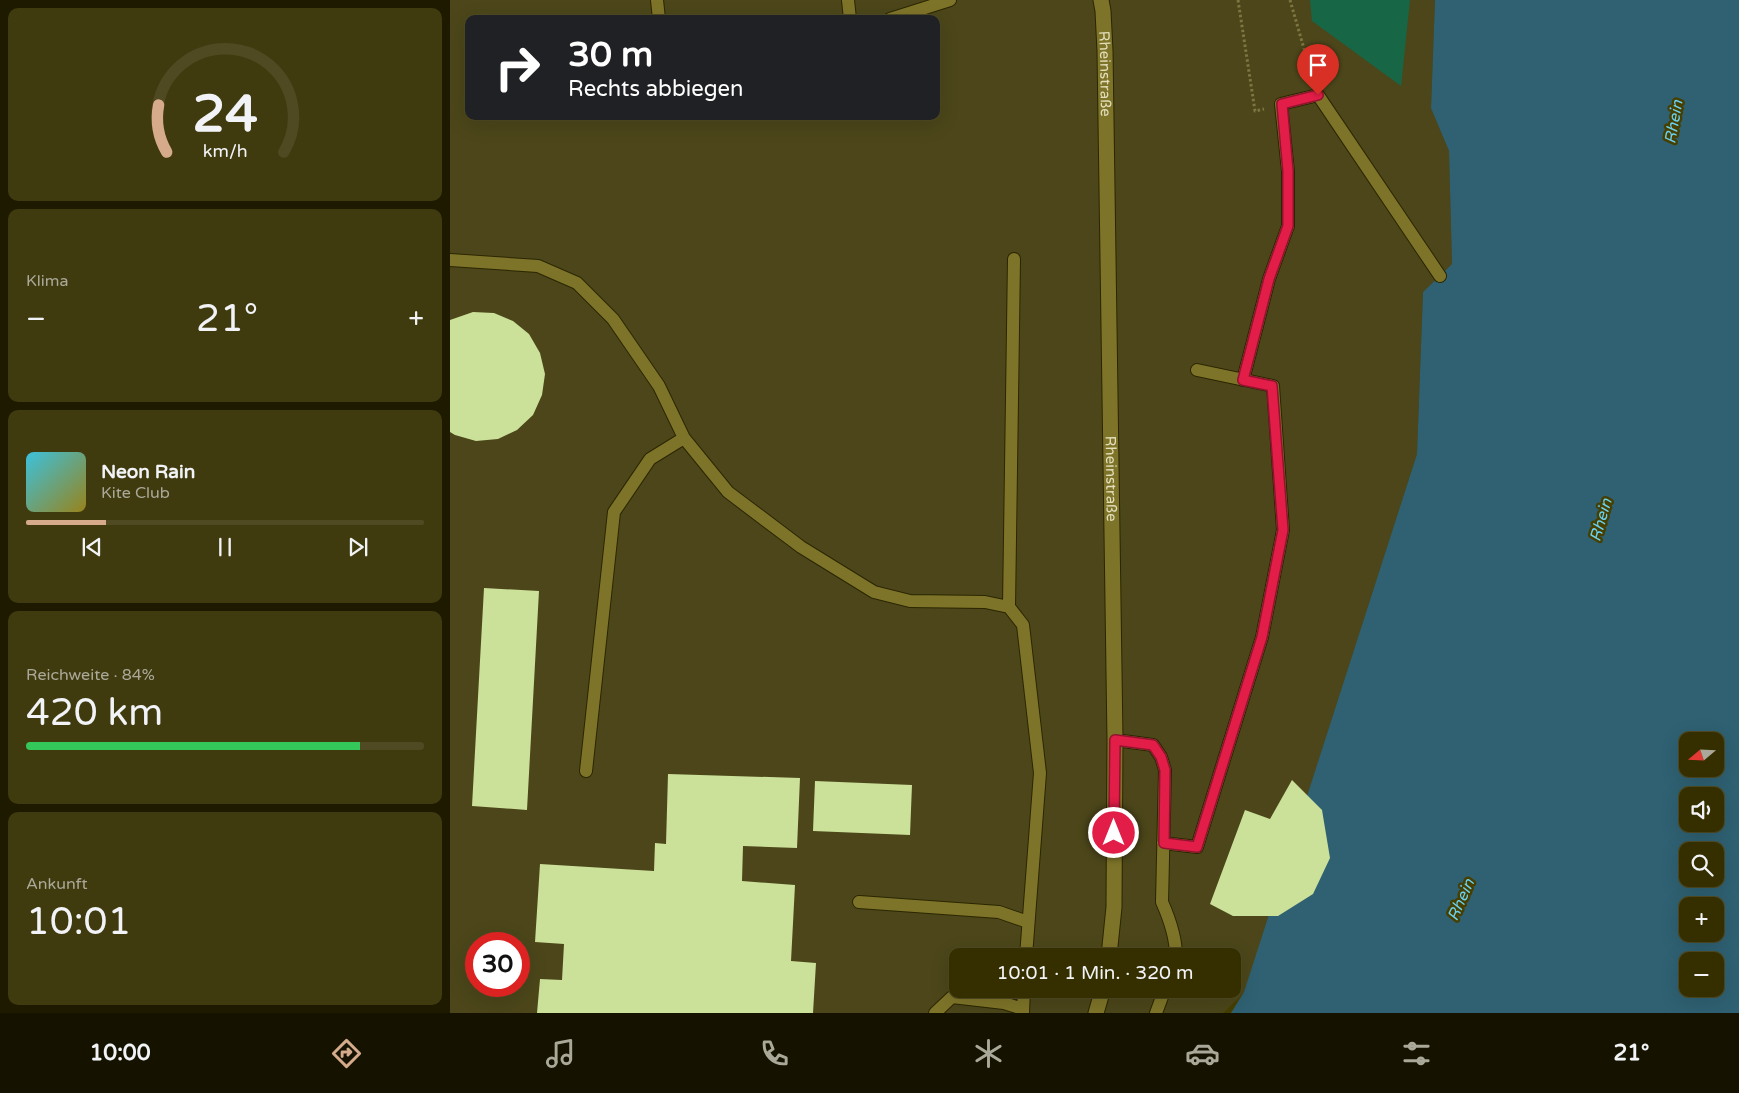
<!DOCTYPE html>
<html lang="de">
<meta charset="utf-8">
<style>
body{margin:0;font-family:"Varela Round",sans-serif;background:#403b0f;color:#f1f3f6;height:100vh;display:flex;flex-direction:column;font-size:19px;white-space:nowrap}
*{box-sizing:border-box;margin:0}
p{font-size:16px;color:#aaa999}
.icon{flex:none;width:28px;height:28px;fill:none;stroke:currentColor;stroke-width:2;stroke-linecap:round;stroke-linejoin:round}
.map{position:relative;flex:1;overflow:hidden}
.drawer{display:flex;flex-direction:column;gap:8px;padding:8px;background:#1d1a00;width:450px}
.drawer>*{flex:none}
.banner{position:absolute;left:15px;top:15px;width:475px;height:105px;border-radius:10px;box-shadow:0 5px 20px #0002,0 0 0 1px #4f4a22;background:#202124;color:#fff;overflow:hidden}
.needle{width:32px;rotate:251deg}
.fabs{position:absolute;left:1229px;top:732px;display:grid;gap:10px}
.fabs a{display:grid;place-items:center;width:45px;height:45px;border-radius:10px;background:#352f00;box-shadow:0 5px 20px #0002,0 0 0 1px #4f4a22;font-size:25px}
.speed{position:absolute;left:15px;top:932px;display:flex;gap:10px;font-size:25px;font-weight:700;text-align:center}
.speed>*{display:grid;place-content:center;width:65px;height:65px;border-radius:50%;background:#352f00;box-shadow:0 5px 20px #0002,0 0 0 1px #4f4a22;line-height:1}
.speed .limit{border:8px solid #d22;background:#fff;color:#111}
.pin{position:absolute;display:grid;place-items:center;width:42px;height:42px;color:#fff;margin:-51px -21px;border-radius:50% 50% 50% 0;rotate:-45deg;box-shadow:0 0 5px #0007}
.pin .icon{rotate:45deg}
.me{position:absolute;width:55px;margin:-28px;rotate:0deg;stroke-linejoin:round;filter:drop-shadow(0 0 4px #0008)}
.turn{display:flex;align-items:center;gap:18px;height:105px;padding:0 20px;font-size:22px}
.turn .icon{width:65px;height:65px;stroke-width:2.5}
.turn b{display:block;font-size:35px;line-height:42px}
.big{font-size:38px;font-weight:600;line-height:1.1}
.drawer .widget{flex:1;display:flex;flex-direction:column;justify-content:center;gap:8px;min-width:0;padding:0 18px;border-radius:10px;background:#403b0f}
.drawer .dial{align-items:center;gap:0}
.dial svg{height:130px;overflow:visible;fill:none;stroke:#4f4a22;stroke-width:7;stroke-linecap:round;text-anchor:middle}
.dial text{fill:#f1f3f6;stroke:none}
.song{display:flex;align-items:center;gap:15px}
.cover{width:60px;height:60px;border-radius:8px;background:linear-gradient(135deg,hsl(190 70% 55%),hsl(50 70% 35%))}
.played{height:5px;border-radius:2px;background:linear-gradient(90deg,#d6ab8b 20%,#4f4a22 20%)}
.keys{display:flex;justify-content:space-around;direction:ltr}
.heat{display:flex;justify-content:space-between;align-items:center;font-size:28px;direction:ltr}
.charge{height:8px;border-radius:4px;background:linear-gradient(90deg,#34c759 84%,#4f4a22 0)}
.trip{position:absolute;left:499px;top:948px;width:292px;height:50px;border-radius:10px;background:#352f00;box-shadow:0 5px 20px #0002,0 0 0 1px #4f4a22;font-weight:600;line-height:50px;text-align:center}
.menu{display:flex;height:80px;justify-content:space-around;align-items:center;background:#151300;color:#aaa999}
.menu .icon{width:35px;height:35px}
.menu .on{color:#d6ab8b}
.menu b{font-size:22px;color:#f1f3f6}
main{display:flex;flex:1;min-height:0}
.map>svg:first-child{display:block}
.built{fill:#4c461a;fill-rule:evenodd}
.green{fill:#176747}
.water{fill:#2f6172;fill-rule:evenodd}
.building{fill:#cbe099}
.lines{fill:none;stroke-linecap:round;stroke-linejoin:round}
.lane-casing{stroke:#2b2600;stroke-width:14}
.street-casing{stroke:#2b2600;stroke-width:17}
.path{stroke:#7d7641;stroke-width:3;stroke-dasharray:2.5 2.5;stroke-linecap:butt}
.lane{stroke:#7e7429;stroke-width:12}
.street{stroke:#7e7429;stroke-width:15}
.route-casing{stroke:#92132f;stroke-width:12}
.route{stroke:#e11d48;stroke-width:9}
.labels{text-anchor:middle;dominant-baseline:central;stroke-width:5;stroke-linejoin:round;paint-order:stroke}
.street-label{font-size:15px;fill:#e2deba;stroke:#473f00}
.water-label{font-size:16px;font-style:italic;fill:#69d2f4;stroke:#473f00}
</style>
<main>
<section class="drawer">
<div class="widget dial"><svg viewBox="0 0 100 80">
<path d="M14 69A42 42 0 1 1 86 69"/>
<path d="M14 69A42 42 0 0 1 9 40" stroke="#d6ab8b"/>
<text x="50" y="56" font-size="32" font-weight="700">24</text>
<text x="50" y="72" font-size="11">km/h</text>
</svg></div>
<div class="widget"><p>Klima</p>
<div class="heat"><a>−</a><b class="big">21°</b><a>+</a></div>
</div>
<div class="widget">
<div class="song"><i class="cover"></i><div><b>Neon Rain</b><p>Kite Club</p></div></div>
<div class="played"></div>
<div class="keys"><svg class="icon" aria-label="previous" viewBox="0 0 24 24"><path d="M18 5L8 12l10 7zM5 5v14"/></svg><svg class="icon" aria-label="pause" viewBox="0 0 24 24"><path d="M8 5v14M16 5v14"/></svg><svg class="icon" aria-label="next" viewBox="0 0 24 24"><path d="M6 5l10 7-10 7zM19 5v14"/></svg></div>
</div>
<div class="widget"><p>Reichweite · 84%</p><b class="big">420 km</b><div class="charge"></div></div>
<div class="widget"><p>Ankunft</p><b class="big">10:01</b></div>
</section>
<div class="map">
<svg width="1289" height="1013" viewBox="0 0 1289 1013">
<rect width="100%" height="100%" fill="#473f00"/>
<path class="built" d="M0,0H985L981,107L999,151L1002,264L973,292L967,454L794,993L773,1013H0ZM19,19H486V116H19ZM26,944H69V986H26ZM508,956H782V989H508Z"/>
<path class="green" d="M860,0H960L951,86L862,21Z"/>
<path class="water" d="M985,0H1289V1013H781L794,992L967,454L973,292L1002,264L999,151L981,108ZM1238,741H1265V769H1238ZM1238,796H1265V824H1238ZM1238,851H1265V879H1238ZM1238,906H1265V934H1238ZM1238,961H1265V989H1238Z"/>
<path class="building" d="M23,312L44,313L63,321L79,334L90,353L95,374L92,395L83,415L67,430L48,439L26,441L5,435L0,432V320Z
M34,588L89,591L77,810L22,806Z
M218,774L350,778L347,848L293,846L292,881L345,885L341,961L366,963L363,1013H87L90,979L112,980L114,944L85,942L90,864L204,871L205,843L216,844Z
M842,780L872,810L880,858L863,894L828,916H783L760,904L795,810L820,819Z
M365,781L462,785L460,835L363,831Z"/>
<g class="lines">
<g class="lane-casing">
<path id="lane" d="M207,0L209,19
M398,0L400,19
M440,19L500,0
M564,259L559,607L573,625L590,773L576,956
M0,260L88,266L127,283L163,319L209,386L234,438
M793,380L819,279L838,226V171L831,104L868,95L990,276
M665,740L703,745L711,757L715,770L712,902C720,920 726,937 726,956
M136,771L164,512L200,459L234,438L278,492L351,547L424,592L460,601L535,602L559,607
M713,843L747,847L812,637L833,530L823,386L747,370
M409,902L549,912L578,922
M485,1013L502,997L554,1003L573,1009
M573,1013L574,989
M706,1013L715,989"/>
</g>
<g class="street-casing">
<g id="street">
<path id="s1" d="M651,0L653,11L655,51L665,740L664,907L659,956"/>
<path d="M646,1013L653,989"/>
</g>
</g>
<path class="path" d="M788,0L805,111L814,109
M840,0L863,80"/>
<use href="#lane" class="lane"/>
<use href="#street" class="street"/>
</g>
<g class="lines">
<g class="route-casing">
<path id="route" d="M664,833L665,740L703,745L711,757L715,770L714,843L747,847L812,637L833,530L822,386L793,380L819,279L838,226V171L832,104L868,95"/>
</g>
<use href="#route" class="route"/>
</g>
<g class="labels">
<g class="street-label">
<text stroke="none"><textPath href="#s1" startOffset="74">Rheinstraße</textPath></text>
<text stroke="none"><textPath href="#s1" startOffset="479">Rheinstraße</textPath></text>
</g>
<g class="water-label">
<text transform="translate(1224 122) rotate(-80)">Rhein</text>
<text transform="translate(1151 520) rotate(-74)">Rhein</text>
<text transform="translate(1011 900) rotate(-66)">Rhein</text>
</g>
</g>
</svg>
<div class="fabs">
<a><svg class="needle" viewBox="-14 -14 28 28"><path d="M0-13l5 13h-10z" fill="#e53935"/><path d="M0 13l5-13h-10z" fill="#aaa999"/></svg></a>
<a><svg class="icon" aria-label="sound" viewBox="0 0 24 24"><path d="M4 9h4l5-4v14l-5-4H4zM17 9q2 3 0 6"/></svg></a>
<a><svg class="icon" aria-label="search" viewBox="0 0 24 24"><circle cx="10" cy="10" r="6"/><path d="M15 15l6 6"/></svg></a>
<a>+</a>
<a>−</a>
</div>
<div class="speed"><div class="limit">30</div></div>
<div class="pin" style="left:868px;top:95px;background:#d93025"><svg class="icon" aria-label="arrive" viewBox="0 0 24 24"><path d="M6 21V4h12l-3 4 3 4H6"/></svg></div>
<svg class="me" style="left:664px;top:833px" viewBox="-20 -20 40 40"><circle r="17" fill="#e11d48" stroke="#fff" stroke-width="3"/><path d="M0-11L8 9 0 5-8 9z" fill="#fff"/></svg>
<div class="trip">10:01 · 1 Min. · 320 m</div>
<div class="banner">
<div class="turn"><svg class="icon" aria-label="right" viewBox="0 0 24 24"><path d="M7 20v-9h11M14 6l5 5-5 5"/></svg><div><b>30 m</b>Rechts abbiegen</div></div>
</div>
</div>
</main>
<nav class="menu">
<b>10:00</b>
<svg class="icon on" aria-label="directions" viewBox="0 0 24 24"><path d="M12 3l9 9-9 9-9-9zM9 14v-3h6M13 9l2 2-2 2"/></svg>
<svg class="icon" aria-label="music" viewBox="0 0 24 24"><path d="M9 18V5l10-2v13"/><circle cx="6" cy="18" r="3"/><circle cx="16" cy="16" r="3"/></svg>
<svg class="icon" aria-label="phone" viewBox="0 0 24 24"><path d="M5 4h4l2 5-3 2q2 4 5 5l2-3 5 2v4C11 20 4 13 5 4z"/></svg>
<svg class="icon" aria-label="climate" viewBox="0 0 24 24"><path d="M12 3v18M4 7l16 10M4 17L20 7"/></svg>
<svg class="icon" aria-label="car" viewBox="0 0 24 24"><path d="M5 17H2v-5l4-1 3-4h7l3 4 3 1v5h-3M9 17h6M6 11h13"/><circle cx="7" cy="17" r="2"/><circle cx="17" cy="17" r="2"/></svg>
<svg class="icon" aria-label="filters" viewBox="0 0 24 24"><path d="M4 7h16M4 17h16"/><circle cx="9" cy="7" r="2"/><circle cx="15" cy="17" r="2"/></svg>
<b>21°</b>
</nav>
